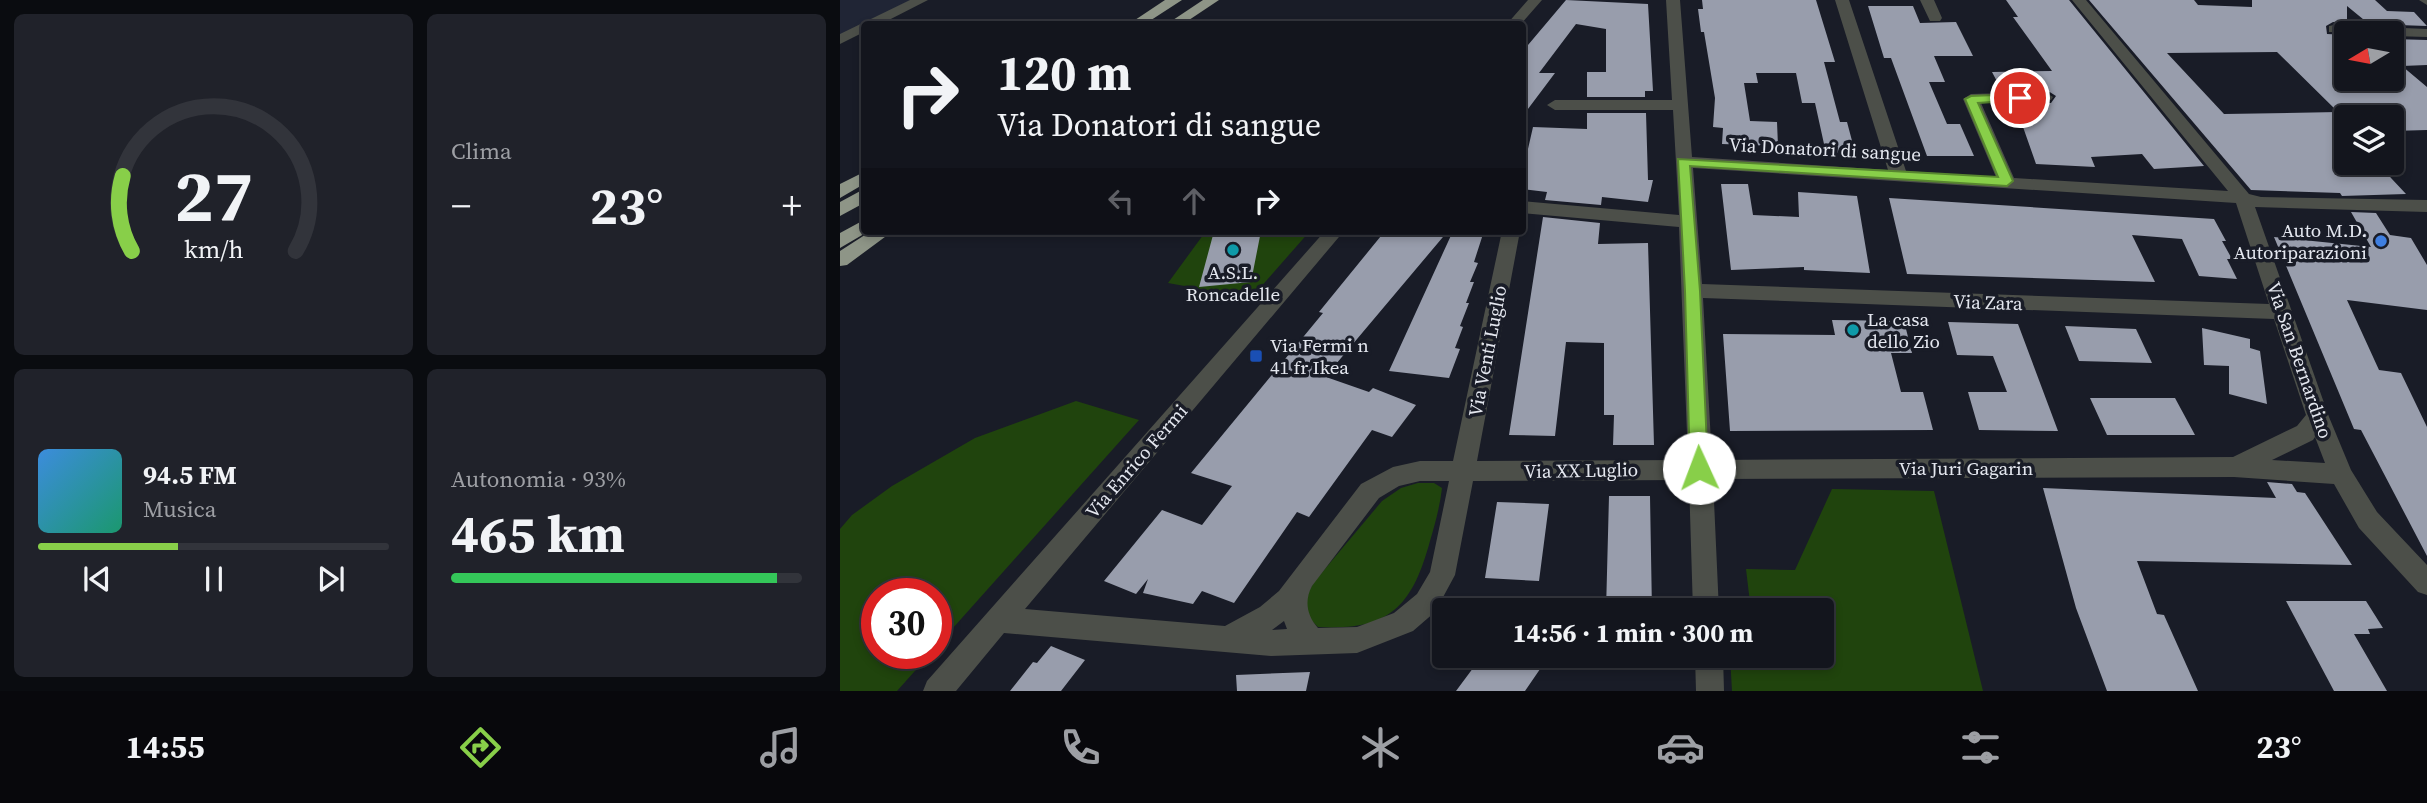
<!DOCTYPE html>
<html lang="it">
<meta charset="utf-8">
<style>
body{margin:0;font-family:"Source Serif 4",serif;background:#20222a;color:#f1f3f6;height:100vh;display:flex;flex-direction:column;font-size:26px;white-space:nowrap}
*{box-sizing:border-box;margin:0}
p{font-size:23px;color:#9d9fa4}
.icon{flex:none;width:38px;height:38px;fill:none;stroke:currentColor;stroke-width:2;stroke-linecap:round;stroke-linejoin:round}
.map{position:relative;flex:1;overflow:hidden}
.details{display:flex;flex-direction:column;gap:14px;padding:14px;background:#0a0c10;width:840px}
.details>*{flex:none}
.hud{position:absolute;left:21px;top:21px;width:665px;height:214px;border-radius:7px;box-shadow:0 4px 10px #0003,0 0 0 2px #32343b;background:#13151d;color:#f1f3f6;overflow:hidden}
.needle{width:46px;rotate:260deg}
.fabs{position:absolute;left:1494px;top:21px;display:grid;gap:14px}
.fabs a{display:grid;place-items:center;width:70px;height:70px;border-radius:7px;background:#13151d;box-shadow:0 4px 10px #0003,0 0 0 2px #32343b;font-size:35px}
.speed{position:absolute;left:21px;top:578px;display:flex;gap:14px;font-size:35px;font-weight:700;text-align:center}
.speed>*{display:grid;place-content:center;width:91px;height:91px;border-radius:50%;background:#13151d;box-shadow:0 4px 10px #0003,0 0 0 2px #32343b;line-height:1}
.speed .limit{border:10px solid #d22;background:#fff;color:#111}
.pin{position:absolute;display:grid;place-items:center;width:60px;height:60px;color:#fff;margin:-30px;border:4px solid #fff;border-radius:50%;box-shadow:0 2px 7px #0007}
.me{position:absolute;width:77px;margin:-38px;rotate:358deg;stroke-linejoin:round;filter:drop-shadow(0 0 5px #0008)}
.turn{display:flex;align-items:center;gap:24px;height:147px;padding:0 21px;font-size:32px}
.turn .icon{width:91px;height:91px;stroke-width:2.5}
.turn b{display:block;font-size:49px;line-height:60px}
.lanes{display:flex;align-items:center;height:66px;padding:0 21px;background:#0003;justify-content:center;gap:35px;direction:ltr}
.lanes .off{opacity:.35}
.big{font-size:52px;font-weight:700;line-height:1.1}
.details .widget{flex:1;display:flex;flex-direction:column;justify-content:center;gap:10px;min-width:0;padding:0 24px;border-radius:10px;background:#20222a}
.details .dial{align-items:center;gap:0}
.dial svg{height:182px;overflow:visible;fill:none;stroke:#32343b;stroke-width:7;stroke-linecap:round;text-anchor:middle}
.dial text{fill:#f1f3f6;stroke:none}
.song{display:flex;align-items:center;gap:21px}
.cover{width:84px;height:84px;border-radius:10px;background:linear-gradient(135deg,hsl(210 70% 55%),hsl(160 70% 35%))}
.played{height:7px;border-radius:4px;background:linear-gradient(90deg,#88cf49 40%,#32343b 40%)}
.keys{display:flex;justify-content:space-around;direction:ltr}
.heat{display:flex;justify-content:space-between;align-items:center;font-size:38px;direction:ltr}
.charge{height:10px;border-radius:5px;background:linear-gradient(90deg,#34c759 93%,#32343b 0)}
.details .tiles{flex:1;display:grid;gap:14px;grid-template-columns:repeat(2,1fr)}
.trip{position:absolute;left:592px;top:598px;width:402px;height:70px;border-radius:7px;background:#13151d;box-shadow:0 4px 10px #0003,0 0 0 2px #32343b;font-weight:700;line-height:70px;text-align:center}
.dock{display:flex;height:112px;justify-content:space-around;align-items:center;background:#08080c;color:#9d9fa4}
.dock .icon{width:49px;height:49px}
.dock .active{color:#88cf49}
.dock b{font-size:32px;color:#f1f3f6}
main{display:flex;flex:1;min-height:0}
.map>svg:first-child{display:block}
.built{fill:#202535}
.green{fill:#20440d}
.building{fill:#989dac;fill-rule:evenodd}
.lines{fill:none;stroke-linecap:round;stroke-linejoin:round}
.street{fill:#4c4f49;fill-rule:evenodd}
.highway{fill:#8e9587;fill-rule:evenodd}
.route{fill:#88cf49;stroke:#58872f;stroke-width:2}
.shop-dot{fill:#3f7fe0;stroke:#191c27;stroke-width:2.5}
.culture-dot{fill:#0f9aa8;stroke:#191c27;stroke-width:2.5}
.transit-dot{fill:#1a4fb4;stroke:#191c27;stroke-width:2.5}
.labels{text-anchor:middle;dominant-baseline:central;stroke-width:7;stroke-linejoin:round;paint-order:stroke}
.street-label{font-size:19px;fill:#e4e7ef;stroke:#191c27}
.poi-label{font-size:19px;fill:#e4e7ef;stroke:#191c27;text-anchor:start}
</style>
<main>
<section class="details">
<div class="tiles">
<div class="widget dial"><svg viewBox="0 0 100 80">
<path d="M14 69A42 42 0 1 1 86 69"/>
<path d="M14 69A42 42 0 0 1 10 36" stroke="#88cf49"/>
<text x="50" y="56" font-size="32" font-weight="700">27</text>
<text x="50" y="72" font-size="11">km/h</text>
</svg></div>
<div class="widget"><p>Clima</p>
<div class="heat"><a>−</a><b class="big">23°</b><a>+</a></div>
</div>
<div class="widget">
<div class="song"><i class="cover"></i><div><b>94.5 FM</b><p>Musica</p></div></div>
<div class="played"></div>
<div class="keys"><svg class="icon" aria-label="previous" viewBox="0 0 24 24"><path d="M18 5L8 12l10 7zM5 5v14"/></svg><svg class="icon" aria-label="pause" viewBox="0 0 24 24"><path d="M8 5v14M16 5v14"/></svg><svg class="icon" aria-label="next" viewBox="0 0 24 24"><path d="M6 5l10 7-10 7zM19 5v14"/></svg></div>
</div>
<div class="widget"><p>Autonomia · 93%</p><b class="big">465 km</b><div class="charge"></div></div>
</div>
</section>
<div class="map">
<svg width="1587" height="691" viewBox="0 0 1587 691">
<rect width="100%" height="100%" fill="#191c27"/>
<path class="built" d="M0,0H71L0,35Z"/>
<path class="green" d="M366,231H470L411,298L328,283Z
M236,401L299,420L96,647V593H37V653H91L57,691H0V529L12,515L52,486L135,438Z
M578,483H594L602,488C600,506 595,524 590,541C572,607 549,631 478,627L466,615L465,598L474,582L542,501L561,488Z
M992,489L1094,491L1143,691H892L890,656H982V611H911L906,569L955,570Z"/>
<path class="building" d="M726,0L808,4L813,91H805V97H747V72H766V29L736,24L699,73H715L682,117V52Z
M862,0H976L995,62H984L1000,122H1007L1015,152L986,153L975,103H962L956,73H916L918,83H904L910,121L937,122L938,146L882,144L883,128L873,127L875,98L864,32H861L858,9H863Z
M1166,0H1229L1364,166L1314,169L1302,154L1251,157L1255,167L1196,164L1183,127L1170,104L1211,103L1216,96L1205,89L1162,91L1152,72L1212,71L1173,17H1178Z
M1249,0H1354L1358,5L1412,7V0H1535L1547,11L1574,12L1587,26L1529,24L1507,6V23L1493,22L1486,26L1487,34L1507,35V85L1552,84V39L1587,40V65L1562,66L1587,87V130L1552,131V117H1507V163H1537L1566,194L1502,196L1500,193L1411,190ZM1437,52L1498,112L1384,114L1327,53Z
M1028,6H1073L1080,23L1116,22L1133,56H1094L1105,82H1089L1107,124H1120L1134,156H1087L1051,58H1044Z
M747,113H806L808,180H813L808,202L762,197L761,205L705,200L707,192L682,189V162H685L693,127L747,129Z
M881,184H908L913,215L959,217L958,192L1017,196L1030,273L964,270V267L891,270Z
M1049,198L1374,219L1386,241H1382L1392,259H1387L1397,279L1359,276L1342,239L1292,235L1315,282L1067,274Z
M1511,212L1536,213L1550,235L1571,238L1587,265V310L1507,300L1539,370L1561,373L1587,427V556L1521,430L1514,429L1434,237L1531,247Z
M703,217L760,223L758,244L808,243L814,445H773L774,415H764V343L726,342L715,436L669,435Z
M421,231L411,282L359,287L373,235Z
M545,231H608L496,364L479,361L478,366L491,371L486,377L529,392L533,388L576,405L552,437L532,430L469,517L457,512L394,603L362,591L353,604L303,593L308,579L296,594L264,581L322,510L362,525L392,486L351,473L483,313L479,312Z
M613,231H644L634,262L638,263L630,282H634L626,303H629L620,326L623,327L615,348L620,349L609,378L549,371Z
M992,320L1064,321L1072,353H1051L1061,392H1083L1093,430L890,431L883,334L995,335Z
M1108,322L1178,324L1218,431L1139,430L1128,392H1167L1153,356L1117,355Z
M1225,326L1296,329L1312,363L1239,361Z
M1362,328L1410,339V348L1420,351L1427,404L1389,394V366L1364,365Z
M1250,398H1335L1355,435H1267Z
M1427,482L1452,484L1457,492L1465,493L1512,565L1297,561L1317,614L1324,615L1358,691H1267L1236,608L1203,488L1436,498Z
M769,496H810L812,611H766Z
M657,502L709,504L699,581L645,578Z
M1446,601H1526L1543,628L1528,629L1530,634H1514L1547,691H1494Z
M211,646L245,660L221,691H170L193,662L197,663Z
M642,656H709L685,691H616Z
M470,672L466,691H397L396,675Z"/>
<g class="lines">
<path class="street" d="M70,0H88L41,24H24V32L0,44V34Z
M688,0H702L681,24H667Z
M826,0H840L852,157L1048,170L995,0H1009L1066,171L1156,177L1123,99L1131,94L1205,92L1213,97L1211,100L1141,103L1174,178L1388,191L1232,0H1246L1409,194L1421,197L1587,200V212L1415,207L1489,417L1511,470L1537,512L1587,565V595L1578,592L1519,528L1494,484L1394,477L873,479L879,611H853L849,480L633,481L615,575L595,612L573,631L517,653L431,656L164,633L116,691H83L87,681L485,231H504L185,609L385,626L420,607L439,591L521,484L553,467L580,461H613L662,231H680L637,461L848,460L839,227L682,213V201L839,215L833,110H715L707,105L715,100H832ZM853,168L1396,203L1429,304L862,284ZM863,298L1434,319L1466,415L1457,426L1393,457L872,460ZM1475,437L1485,463L1432,460L1473,440ZM580,481H609L590,572L577,594L554,613L517,627L478,628C467,616 464,601 472,586L539,498L559,486ZM444,621L447,629L432,630Z
M1080,0H1094L1102,18L1100,21H1090Z
M1579,0H1587V5Z
M1494,25L1587,29V37L1552,36V33L1489,32V26Z
M855,656H883L884,691H856Z"/>
<path class="highway" d="M325,0H342L305,24H289Z
M363,0H379L343,24H327Z
M24,172V184L0,198V184Z
M24,189V203L0,216V202Z
M24,220V231H29L0,248V233Z
M31,231H53L7,265L0,266V251Z"/>
</g>
<path class="route" d="M1180,94L1184,95V100L1138,103L1173,181L1167,186L850,166L860,291L868,468L865,474L859,476L852,474L850,468L845,291L838,159L1158,177L1125,99L1131,96Z"/>
<circle class="shop-dot" cx="1541" cy="241" r="7"/>
<g class="culture-dot">
<circle cx="393" cy="250" r="7"/>
<circle cx="1013" cy="330" r="7"/>
</g>
<rect class="transit-dot" x="409" y="349" width="14" height="14" rx="3.5"/>
<g class="labels">
<g class="street-label">
<text transform="translate(985 149) rotate(3)">Via Donatori di sangue</text>
<text transform="translate(1148 302) rotate(2)">Via Zara</text>
<text transform="translate(647 351) rotate(-79)">Via Venti Luglio</text>
<text transform="translate(1460 360) rotate(71)">Via San Bernardino</text>
<text transform="translate(296 461) rotate(-49)">Via Enrico Fermi</text>
<text x="1126" y="468">Via Juri Gagarin</text>
<text transform="translate(741 470) rotate(-1)">Via XX Luglio</text>
</g>
<g class="poi-label">
<text x="1527" y="230" text-anchor="end">Auto M.D.<tspan x="1527" dy="22">Autoriparazioni</tspan></text>
<text x="393" y="272" text-anchor="middle">A.S.L.<tspan x="393" dy="22">Roncadelle</tspan></text>
<text x="1027" y="319">La casa<tspan x="1027" dy="22">dello Zio</tspan></text>
<text x="430" y="345">Via Fermi n<tspan x="430" dy="22">41 fr Ikea</tspan></text>
</g>
</g>
</svg>
<div class="fabs">
<a><svg class="needle" viewBox="-14 -14 28 28"><path d="M0-13l5 13h-10z" fill="#e53935"/><path d="M0 13l5-13h-10z" fill="#9d9fa4"/></svg></a>
<a><svg class="icon" aria-label="layers" viewBox="0 0 24 24"><path d="M12 4l9 5-9 5-9-5zM3 14l9 5 9-5"/></svg></a>
</div>
<div class="speed"><div class="limit">30</div></div>
<div class="pin" style="left:1180px;top:98px;background:#d93025"><svg class="icon" aria-label="arrive" viewBox="0 0 24 24"><path d="M6 21V4h12l-3 4 3 4H6"/></svg></div>
<svg class="me" style="left:859px;top:468px" viewBox="-20 -20 40 40"><circle r="19" fill="#fff"/><path d="M0-13L10 11 0 6-10 11z" fill="#88cf49"/></svg>
<div class="trip">14:56 · 1 min · 300 m</div>
<div class="hud">
<div class="turn"><svg class="icon" aria-label="right" viewBox="0 0 24 24"><path d="M7 20v-9h11M14 6l5 5-5 5"/></svg><div><b>120 m</b>Via Donatori di sangue</div></div>
<div class="lanes"><svg class="icon off" aria-label="left" viewBox="0 0 24 24"><path d="M17 20v-9H6M10 6l-5 5 5 5"/></svg><svg class="icon off" aria-label="ahead" viewBox="0 0 24 24"><path d="M12 20V5M6 11l6-6 6 6"/></svg><svg class="icon" aria-label="right" viewBox="0 0 24 24"><path d="M7 20v-9h11M14 6l5 5-5 5"/></svg></div>
</div>
</div>
</main>
<nav class="dock">
<b>14:55</b>
<svg class="icon active" aria-label="directions" viewBox="0 0 24 24"><path d="M12 3l9 9-9 9-9-9zM9 14v-3h6M13 9l2 2-2 2"/></svg>
<svg class="icon" aria-label="music" viewBox="0 0 24 24"><path d="M9 18V5l10-2v13"/><circle cx="6" cy="18" r="3"/><circle cx="16" cy="16" r="3"/></svg>
<svg class="icon" aria-label="phone" viewBox="0 0 24 24"><path d="M5 4h4l2 5-3 2q2 4 5 5l2-3 5 2v4C11 20 4 13 5 4z"/></svg>
<svg class="icon" aria-label="climate" viewBox="0 0 24 24"><path d="M12 3v18M4 7l16 10M4 17L20 7"/></svg>
<svg class="icon" aria-label="car" viewBox="0 0 24 24"><path d="M5 17H2v-5l4-1 3-4h7l3 4 3 1v5h-3M9 17h6M6 11h13"/><circle cx="7" cy="17" r="2"/><circle cx="17" cy="17" r="2"/></svg>
<svg class="icon" aria-label="filters" viewBox="0 0 24 24"><path d="M4 7h16M4 17h16"/><circle cx="9" cy="7" r="2"/><circle cx="15" cy="17" r="2"/></svg>
<b>23°</b>
</nav>
